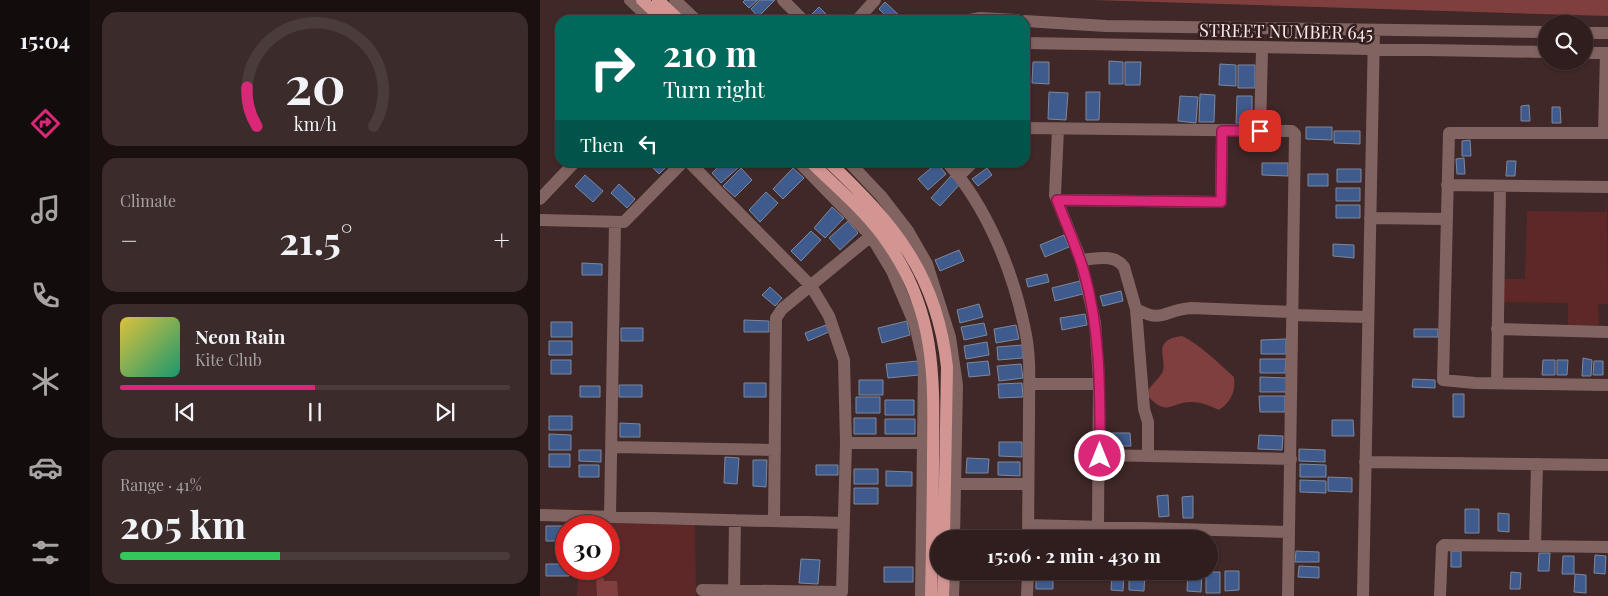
<!DOCTYPE html>
<meta charset="utf-8">
<style>
body{margin:0;font-family:"Playfair Display",serif;background:#3b2b2a;color:#f1f3f6;height:100vh;display:flex;flex-direction:column;font-size:19px;white-space:nowrap}
*{box-sizing:border-box;margin:0}
p{font-size:16px;color:#a7a2a4}
.icon{flex:none;width:28px;height:28px;fill:none;stroke:currentColor;stroke-width:2;stroke-linecap:round;stroke-linejoin:round}
.map{position:relative;flex:1;overflow:hidden}
.drawer{display:flex;flex-direction:column;gap:12px;padding:12px;background:#1a1010;width:450px}
.drawer>*{flex:none}
.guide{position:absolute;left:15px;top:15px;width:475px;height:152px;border-radius:15px;box-shadow:0 1px 4px #0004,0 0 0 1px #4a3c3b;background:#00695c;color:#fff;overflow:hidden}
.controls{position:absolute;left:998px;top:15px;display:grid;gap:10px}
.controls a{display:grid;place-items:center;width:55px;height:55px;border-radius:50%;background:#2f1e1d;box-shadow:0 1px 4px #0004,0 0 0 1px #4a3c3b;font-size:25px}
.speed{position:absolute;left:15px;top:515px;display:flex;gap:10px;font-size:25px;font-weight:700;text-align:center}
.speed>*{display:grid;place-content:center;width:65px;height:65px;border-radius:50%;background:#2f1e1d;box-shadow:0 1px 4px #0004,0 0 0 1px #4a3c3b;line-height:1}
.speed .limit{border:8px solid #d22;background:#fff;color:#111}
.pin{position:absolute;display:grid;place-items:center;width:42px;height:42px;color:#fff;margin:-21px;border-radius:10px;box-shadow:0 2px 8px #0006}
.me{position:absolute;width:55px;margin:-28px;rotate:0deg;stroke-linejoin:round;filter:drop-shadow(0 0 4px #0008)}
.turn{display:flex;align-items:center;gap:18px;height:105px;padding:0 25px;font-size:22px}
.turn .icon{width:65px;height:65px;stroke-width:2.5}
.turn b{display:block;font-size:35px;line-height:42px}
.then{display:flex;align-items:center;height:48px;padding:0 25px;background:#0003;gap:10px;font-size:19px}
.big{font-size:38px;font-weight:700;line-height:1.1}
.drawer .tile{flex:1;display:flex;flex-direction:column;justify-content:center;gap:8px;min-width:0;padding:0 18px;border-radius:15px;background:#3b2b2a}
.drawer .dial{align-items:center;gap:0}
.dial svg{height:130px;overflow:visible;fill:none;stroke:#4a3c3b;stroke-width:7;stroke-linecap:round;text-anchor:middle}
.dial text{fill:#f1f3f6;stroke:none}
.song{display:flex;align-items:center;gap:15px}
.cover{width:60px;height:60px;border-radius:8px;background:linear-gradient(135deg,hsl(50 70% 55%),hsl(160 70% 35%))}
.played{height:5px;border-radius:2px;background:linear-gradient(90deg,#db2777 50%,#4a3c3b 50%)}
.keys{display:flex;justify-content:space-around;direction:ltr}
.heat{display:flex;justify-content:space-between;align-items:center;font-size:28px;direction:ltr}
.charge{height:8px;border-radius:4px;background:linear-gradient(90deg,#34c759 41%,#4a3c3b 0)}
.trip{position:absolute;left:390px;top:530px;width:288px;height:50px;border-radius:25px;background:#2f1e1d;box-shadow:0 1px 4px #0004,0 0 0 1px #4a3c3b;font-weight:700;line-height:50px;text-align:center}
main{display:flex;flex:1;min-height:0}
.dock{display:flex;flex-direction:column;width:90px;justify-content:space-around;align-items:center;background:#130c0c;color:#a7a2a4}
.dock .icon{width:35px;height:35px}
.dock .selected{color:#db2777}
.dock b{font-size:22px;color:#f1f3f6}
.map>svg:first-child{display:block}
.green{fill:#5f2828}
.water{fill:#7f3f3e}
.building{fill:#3f5b8e;stroke:#7c889c}
.lines{fill:none;stroke-linecap:round;stroke-linejoin:round}
.minor{stroke:#816361;stroke-width:12}
.major{stroke:#d39592;stroke-width:12}
.route-casing{stroke:#8e194d;stroke-width:12}
.route{stroke:#db2777;stroke-width:9}
.labels{text-anchor:middle;dominant-baseline:central;stroke-width:5;stroke-linejoin:round;paint-order:stroke}
.street-label{font-size:18px;fill:#f9e9e8;stroke:#341e1e}
</style>
<main>
<nav class="dock">
<b>15:04</b>
<svg class="icon selected" aria-label="directions" viewBox="0 0 24 24"><path d="M12 3l9 9-9 9-9-9zM9 14v-3h6M13 9l2 2-2 2"/></svg>
<svg class="icon" aria-label="music" viewBox="0 0 24 24"><path d="M9 18V5l10-2v13"/><circle cx="6" cy="18" r="3"/><circle cx="16" cy="16" r="3"/></svg>
<svg class="icon" aria-label="phone" viewBox="0 0 24 24"><path d="M5 4h4l2 5-3 2q2 4 5 5l2-3 5 2v4C11 20 4 13 5 4z"/></svg>
<svg class="icon" aria-label="climate" viewBox="0 0 24 24"><path d="M12 3v18M4 7l16 10M4 17L20 7"/></svg>
<svg class="icon" aria-label="car" viewBox="0 0 24 24"><path d="M5 17H2v-5l4-1 3-4h7l3 4 3 1v5h-3M9 17h6M6 11h13"/><circle cx="7" cy="17" r="2"/><circle cx="17" cy="17" r="2"/></svg>
<svg class="icon" aria-label="filters" viewBox="0 0 24 24"><path d="M4 7h16M4 17h16"/><circle cx="9" cy="7" r="2"/><circle cx="15" cy="17" r="2"/></svg>
</nav>
<section class="drawer">
<div class="tile dial"><svg viewBox="0 0 100 80">
<path d="M14 69A42 42 0 1 1 86 69"/>
<path d="M14 69A42 42 0 0 1 8 45" stroke="#db2777"/>
<text x="50" y="56" font-size="32" font-weight="700">20</text>
<text x="50" y="72" font-size="11">km/h</text>
</svg></div>
<div class="tile"><p>Climate</p>
<div class="heat"><a>−</a><b class="big">21.5°</b><a>+</a></div>
</div>
<div class="tile">
<div class="song"><i class="cover"></i><div><b>Neon Rain</b><p>Kite Club</p></div></div>
<div class="played"></div>
<div class="keys"><svg class="icon" aria-label="previous" viewBox="0 0 24 24"><path d="M18 5L8 12l10 7zM5 5v14"/></svg><svg class="icon" aria-label="pause" viewBox="0 0 24 24"><path d="M8 5v14M16 5v14"/></svg><svg class="icon" aria-label="next" viewBox="0 0 24 24"><path d="M6 5l10 7-10 7zM19 5v14"/></svg></div>
</div>
<div class="tile"><p>Range · 41%</p><b class="big">205 km</b><div class="charge"></div></div>
</section>
<div class="map">
<svg width="1068" height="596" viewBox="0 0 1068 596">
<rect width="100%" height="100%" fill="#3f2827"/>
<path class="green" d="M1067,193L1068,304H1058L1059,325L1028,326V303L961,302L962,279H985L987,211L1066,212Z
M39,522L155,525L156,596H37L38,569H69V526H39Z"/>
<path class="water" d="M552,0H1068V16Z
M642,336C661,345 678,363 694,377C696,391 691,402 679,410C670,406 662,402 652,402C630,402 627,418 607,395C609,385 617,382 622,373C629,360 609,340 642,336Z
M63,574L64,581H77L78,596H57L56,575Z"/>
<path class="building" d="M205,0H218L209,8L203,2Z
M220,0H235L218,17L211,9Z
M345,2L364,20H350L339,9Z
M279,7L292,20H278L272,14Z
M569,61L583,62V84H569Z
M493,62H509V84L492,83Z
M585,62H601L600,85H585Z
M680,64L696,65V86L679,85Z
M698,65H715V88H698Z
M485,91H488V119H485Z
M509,92L528,93L526,120L508,119Z
M546,92H560L559,120H546Z
M660,94L675,95L674,122H659Z
M640,96L658,97L656,123L638,121Z
M697,96H712V123H696Z
M989,105L990,121H981V106Z
M1012,107H1020L1021,123H1012Z
M766,127H792V140L766,139Z
M794,131H820V144L794,143Z
M930,140L931,156H922V141Z
M924,158L925,174H917L916,159Z
M967,161H976L975,176H966Z
M107,162H123L127,166L119,174Z
M183,162H196L200,166L181,183L172,173Z
M397,163L406,174L388,190L378,179Z
M722,163H748V176L722,175Z
M201,168L212,180L195,197L183,186Z
M253,168L264,178L243,199L233,189Z
M447,168L452,175L438,186L432,179Z
M797,169H821V182H797Z
M768,174H788V186H768Z
M45,175L63,191L53,202L35,186Z
M411,176L420,184L400,206L391,198Z
M79,184L95,199L87,208L71,193Z
M796,188H820V201H796Z
M226,192L238,203L220,222L209,210Z
M796,205H820V218H796Z
M292,207L304,218L285,238L274,228Z
M308,221L318,233L300,250L289,238Z
M271,231L281,240L261,261L251,251Z
M524,235L529,247L505,257L500,245Z
M793,244L814,245V258L793,256Z
M419,250L424,261L400,271L395,260Z
M42,263L62,264V275H42Z
M507,274L509,282L488,287L486,279Z
M540,281L543,294L515,301L512,288Z
M230,287L242,298L235,306L222,295Z
M581,291L583,301L563,306L560,296Z
M439,304L443,317L420,323L417,310Z
M545,314L547,325L522,330L520,318Z
M204,320L229,321V332H204Z
M367,321L370,335L342,343L338,328Z
M11,322H32V337H11Z
M444,323L447,335L424,340L421,327Z
M286,325L289,332L268,341L265,333Z
M476,325L479,339L456,343L454,329Z
M81,328H103V341H81Z
M874,329H898V337H874Z
M746,339V354H721V340Z
M9,341H32V355H9Z
M447,342L449,355L426,359L424,346Z
M482,345L483,358L458,360L457,347Z
M1043,358L1052,360L1051,376H1042Z
M720,359H746L745,373H720Z
M11,360H31V374H11Z
M1003,360H1015V375H1002Z
M1017,360H1028L1027,375H1017Z
M378,361L379,375L348,378L346,364Z
M448,361L450,375L429,377L427,363Z
M1054,361H1063V375H1053Z
M481,364L483,378L459,381L457,366Z
M720,377L747,378V392H720Z
M873,379L895,380V388L872,387Z
M319,380H343V395H319Z
M204,383H226V397H204Z
M482,383L483,397L459,398L458,384Z
M79,385H102V397H79Z
M40,386H60V397H40Z
M913,394H924V417H913Z
M719,396H745V412H720Z
M316,397H340V413H316Z
M345,400H374V415H345Z
M9,416H32V430H9Z
M314,418H336V434H314Z
M345,419H375V434H345Z
M792,420H813L814,436H792Z
M80,423L100,424V437H80Z
M568,433H590L591,446H568Z
M9,434L31,435V450H9Z
M719,435L743,436L742,450L718,449Z
M459,442H482V457L459,456Z
M759,449L785,450V462L759,461Z
M39,450H61V462L39,461Z
M9,454H30V467H9Z
M185,457L199,458L197,484L184,483Z
M427,458L449,459L448,473H426Z
M213,460H227L226,487L213,486Z
M458,462H480V476L458,475Z
M760,464L786,465V477H760Z
M39,465H59V477H39Z
M276,465H298V475H276Z
M314,469H338V484H314Z
M346,471L372,472V486H346Z
M788,477L812,478V492L788,491Z
M760,480L786,481V493L760,492Z
M314,488H338V504H314Z
M628,495L629,516L619,517L617,496Z
M653,496V518H643L642,497Z
M925,509H939V533H925Z
M958,513L969,514V532L958,531Z
M6,526H27L26,541H6Z
M756,551L779,552V562H755Z
M911,551H921V567H911Z
M999,553H1010L1009,571H998Z
M1055,555L1066,556L1065,574L1054,573Z
M1023,556H1034V574H1022Z
M261,559L280,560L278,584L259,583Z
M6,564H26L29,576H6Z
M759,566L779,567V578L758,577Z
M344,567H373V582H344Z
M496,571H513V589H496Z
M572,571H584L583,591L571,590Z
M589,571H605L604,591L589,590Z
M648,571H662L661,592L647,591Z
M685,571H699V590L685,591Z
M666,572H680V593H666Z
M971,572L981,573L980,589H970Z
M1035,574L1046,575V593L1034,592Z"/>
<g class="lines">
<path class="minor" d="M90,0L111,20
M135,0L156,20
M243,0L263,20
M317,20L335,0
M430,20L440,18L477,20
M485,21L566,26L1006,32
M1044,33H1068
M485,43L1006,52
M1044,53H1068
M485,128L752,131L755,134L748,596
M518,129L515,195L541,260L555,323L559,380L558,527
M720,131L722,49
M1064,133L1066,53
M1068,133H909L903,380L935,383L1068,385
M149,162L271,286L289,316L304,360L306,443L302,592L162,590
M259,162L331,236L352,271L375,325L384,364L381,596
M309,162L341,196L368,231L387,264L410,337L417,385L414,539
M407,162C447,207 473,271 485,330C491,356 489,386 489,413C489,455 488,497 488,539
M419,176L433,162
M907,185L1068,187
M0,199L35,162
M517,200L681,202L682,131
M830,218L906,219
M0,220L84,222L143,162
M541,260C556,259 574,253 584,267L596,309C624,324 623,310 651,308L752,312
M596,309L604,409L608,422V456
M752,315L828,317
M957,329L1068,332
M957,383L960,186
M489,384H559
M306,443H384
M72,447L235,450
M560,455L751,459
M825,462L1068,465
M415,484H488
M0,515L304,523
M70,517L75,222
M234,521L236,318L242,309L331,236
M488,525L749,532
M995,546L997,464
M194,591L195,520
M413,596L414,571
M487,596L488,571
M823,596L834,30
M900,596L902,547L904,545L1068,547"/>
<path class="major" d="M102,0L123,20
M118,0L139,20
M271,162C298,189 328,213 349,245C396,313 394,377 393,456C393,502 392,549 391,596
M289,162C354,224 397,274 407,367L404,539
M403,596L404,571"/>
</g>
<g class="lines">
<g class="route-casing">
<path id="route" d="M560,456C560,394 561,332 544,272C537,248 526,224 517,200L681,202L682,131H720"/>
</g>
<use href="#route" class="route"/>
</g>
<g class="labels">
<g class="street-label">
<text transform="translate(746 31) rotate(1)">STREET NUMBER 645</text>
</g>
</g>
</svg>
<div class="controls">
<a><svg class="icon" aria-label="search" viewBox="0 0 24 24"><circle cx="10" cy="10" r="6"/><path d="M15 15l6 6"/></svg></a>
</div>
<div class="speed"><div class="limit">30</div></div>
<div class="pin" style="left:720px;top:131px;background:#d93025"><svg class="icon" aria-label="arrive" viewBox="0 0 24 24"><path d="M6 21V4h12l-3 4 3 4H6"/></svg></div>
<svg class="me" style="left:560px;top:456px" viewBox="-20 -20 40 40"><circle r="17" fill="#db2777" stroke="#fff" stroke-width="3"/><path d="M0-11L8 9 0 5-8 9z" fill="#fff"/></svg>
<div class="trip">15:06 · 2 min · 430 m</div>
<div class="guide">
<div class="turn"><svg class="icon" aria-label="right" viewBox="0 0 24 24"><path d="M7 20v-9h11M14 6l5 5-5 5"/></svg><div><b>210 m</b>Turn right</div></div>
<div class="then">Then<svg class="icon" aria-label="left" viewBox="0 0 24 24"><path d="M17 20v-9H6M10 6l-5 5 5 5"/></svg></div>
</div>
</div>
</main>
